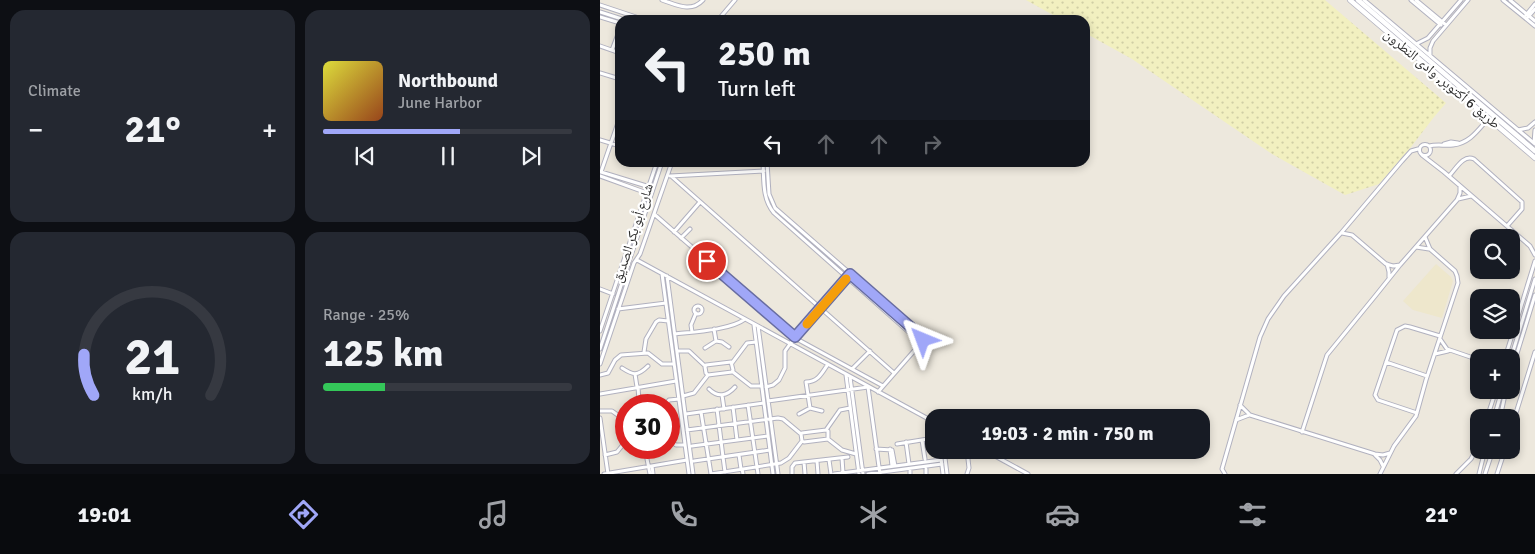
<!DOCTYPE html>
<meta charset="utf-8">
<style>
body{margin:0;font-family:Signika,"Noto Naskh Arabic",sans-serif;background:#242831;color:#f1f3f6;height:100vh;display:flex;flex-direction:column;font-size:19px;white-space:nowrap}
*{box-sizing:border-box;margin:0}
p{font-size:16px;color:#9ea1a6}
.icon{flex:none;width:28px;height:28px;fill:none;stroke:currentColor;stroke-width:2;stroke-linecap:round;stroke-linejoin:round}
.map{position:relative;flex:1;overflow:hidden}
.drawer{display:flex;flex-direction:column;gap:10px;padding:10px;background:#0d0f14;width:600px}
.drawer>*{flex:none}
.guide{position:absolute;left:15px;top:15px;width:475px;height:152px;border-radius:15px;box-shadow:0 2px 8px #0003;background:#171b24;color:#f1f3f6;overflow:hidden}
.controls{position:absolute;left:870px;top:229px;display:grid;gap:10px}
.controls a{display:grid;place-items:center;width:50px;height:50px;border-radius:10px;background:#171b24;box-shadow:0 2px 8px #0003;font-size:25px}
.speed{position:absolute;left:15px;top:394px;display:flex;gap:10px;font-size:25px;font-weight:700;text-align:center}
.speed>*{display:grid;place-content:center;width:65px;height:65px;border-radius:50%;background:#171b24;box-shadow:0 2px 8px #0003;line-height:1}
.speed .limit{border:8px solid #d22;background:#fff;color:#111}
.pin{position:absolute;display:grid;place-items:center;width:42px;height:42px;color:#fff;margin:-21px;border:2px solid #fff;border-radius:50%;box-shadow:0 1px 5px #0007}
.me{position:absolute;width:55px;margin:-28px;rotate:316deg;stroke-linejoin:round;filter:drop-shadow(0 0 4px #0008)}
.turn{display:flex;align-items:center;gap:18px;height:105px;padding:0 20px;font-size:22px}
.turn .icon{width:65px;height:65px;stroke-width:2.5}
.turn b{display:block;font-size:35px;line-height:42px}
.lanes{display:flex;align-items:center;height:48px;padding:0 20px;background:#0003;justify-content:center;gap:25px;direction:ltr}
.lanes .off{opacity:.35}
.big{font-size:38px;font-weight:700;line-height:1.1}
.drawer .card{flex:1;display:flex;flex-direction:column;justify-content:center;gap:8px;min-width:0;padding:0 18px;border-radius:15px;background:#242831}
.drawer .dial{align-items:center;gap:0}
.dial svg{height:130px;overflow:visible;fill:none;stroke:#363941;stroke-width:7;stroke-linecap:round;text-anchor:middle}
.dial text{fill:#f1f3f6;stroke:none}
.song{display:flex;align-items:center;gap:15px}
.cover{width:60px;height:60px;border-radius:8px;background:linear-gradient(135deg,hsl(60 70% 55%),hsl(20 70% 35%))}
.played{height:5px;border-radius:2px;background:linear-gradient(90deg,#a0a7f8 55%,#363941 55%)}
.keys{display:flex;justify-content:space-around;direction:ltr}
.heat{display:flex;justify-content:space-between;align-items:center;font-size:28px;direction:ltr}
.charge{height:8px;border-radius:4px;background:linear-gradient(90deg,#34c759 25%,#363941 0)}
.drawer .tiles{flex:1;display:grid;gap:10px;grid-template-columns:repeat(2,1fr)}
.trip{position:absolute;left:325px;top:409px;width:285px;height:50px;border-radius:15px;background:#171b24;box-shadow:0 2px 8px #0003;font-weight:700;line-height:50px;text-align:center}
.tab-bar{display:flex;height:80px;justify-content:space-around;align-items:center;background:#090b0e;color:#9ea1a6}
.tab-bar .icon{width:35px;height:35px}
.tab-bar .selected{color:#a0a7f8}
.tab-bar b{font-size:22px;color:#f1f3f6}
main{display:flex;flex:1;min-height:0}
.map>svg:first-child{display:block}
.education{fill:#eee7cc}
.sand{fill:url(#sand-dots)}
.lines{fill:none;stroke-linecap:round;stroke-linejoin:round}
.street-casing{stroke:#b1b1bf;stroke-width:5}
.secondary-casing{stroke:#b1b1bf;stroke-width:6}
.street{stroke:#fff;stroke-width:3}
.secondary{stroke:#fff;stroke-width:4.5}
.route-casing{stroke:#686da1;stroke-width:12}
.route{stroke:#a0a7f8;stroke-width:9}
.slow{stroke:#f59e0b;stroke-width:9}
.labels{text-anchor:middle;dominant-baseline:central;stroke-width:4.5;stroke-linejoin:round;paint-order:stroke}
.street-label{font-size:14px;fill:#2b2b2b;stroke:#fff}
</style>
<main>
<section class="drawer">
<div class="tiles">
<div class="card"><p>Climate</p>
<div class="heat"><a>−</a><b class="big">21°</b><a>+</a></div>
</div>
<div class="card">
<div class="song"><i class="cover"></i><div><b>Northbound</b><p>June Harbor</p></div></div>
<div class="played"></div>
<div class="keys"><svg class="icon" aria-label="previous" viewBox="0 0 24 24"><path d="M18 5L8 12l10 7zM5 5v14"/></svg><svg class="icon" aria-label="pause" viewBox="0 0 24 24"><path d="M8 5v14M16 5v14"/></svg><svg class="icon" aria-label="next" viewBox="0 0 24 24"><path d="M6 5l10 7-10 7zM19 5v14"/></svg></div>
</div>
<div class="card dial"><svg viewBox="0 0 100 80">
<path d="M14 69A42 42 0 1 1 86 69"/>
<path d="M14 69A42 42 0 0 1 8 44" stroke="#a0a7f8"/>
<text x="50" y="56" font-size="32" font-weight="700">21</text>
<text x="50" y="72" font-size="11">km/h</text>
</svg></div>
<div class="card"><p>Range · 25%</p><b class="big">125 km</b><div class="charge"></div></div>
</div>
</section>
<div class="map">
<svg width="935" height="474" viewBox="0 0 935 474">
<defs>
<pattern id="sand-dots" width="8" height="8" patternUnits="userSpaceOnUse" patternTransform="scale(1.25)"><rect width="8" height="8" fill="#f2f0c0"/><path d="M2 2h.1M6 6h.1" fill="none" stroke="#d0cea5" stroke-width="1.8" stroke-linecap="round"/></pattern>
</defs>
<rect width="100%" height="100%" fill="#ede8dd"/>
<path class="education" d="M836,264L851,277L853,281L842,318L813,310L803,301Z"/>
<path class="sand" d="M426,0H725L846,103L834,117L811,147L779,184L745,195L672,154L532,59L485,33V20H462Z"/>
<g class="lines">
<g class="street-casing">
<path id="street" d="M62,0C77,5 91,13 103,0
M764,0L935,144
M811,0L841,25
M816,0L846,25
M903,0L935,26
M910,0L935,21
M0,5L45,20
M0,12L25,20
M926,15L935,4
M0,17L20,23
M928,17L935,9
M118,20L135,0
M816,44L828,38L861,0
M0,46L20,53
M12,50L20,29
M830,56V48L833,41L868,0
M0,73L20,79
M918,130L928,128L935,122
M0,140L20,146
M934,143L935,130
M844,144L851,142L858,143
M819.5 150a5.5 5.5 0 1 1 11 0a5.5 5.5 0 1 1-11 0Z
M829,146C837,144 845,146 853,145C870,143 878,130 888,119
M822,155L844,172L930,246L935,255
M163,162C164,180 162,199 174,213L321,343
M167,162L169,194L175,208L323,337V340L321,343L278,392
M1,172L20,117
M1,172L53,188
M0,176L47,193
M70,176L164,171
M71,176L294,373
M849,176C856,169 863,154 874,159L922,202V209L907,226
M858,199L871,196
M54,214L195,337
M74,232L100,202
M742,233L752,235L786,264L793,266L800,265
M81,238L90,229
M816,247L829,249
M37,260L334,422
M787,264L789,272V277
M62,274L89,474
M67,276L93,474
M0,289L13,294
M94 310a4 4 0 1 1 8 0a4 4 0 1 1-8 0Z
M18,309L66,303
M154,325L173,474
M158,326L178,474
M114,329L116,341
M0,331L57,162
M92,332L91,325L96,313
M75,334C93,332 131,330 145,319
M195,338L283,386
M840,339L847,349L879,360
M105,348L116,341L122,342L129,347
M0,349L62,162
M77,351H89L105,366
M44,352L46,339L56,322L59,320L68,321
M835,354L848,351
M905,358L935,261
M911,358L935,279
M131,362L133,370L132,372L108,375L106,373L105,367L106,365Z
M786,362L827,376
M132,363L147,343L156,342
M0,364L34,263L40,254L72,162
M22,368C33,375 37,377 48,366
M252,369L270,351
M133,372L151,386H162
M911,373L935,295
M35,374L37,387
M0,375L8,373L15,360L21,355L48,353L62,364H74
M246,375L259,474
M250,377L263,474
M38,387L39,401
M166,387L173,385L179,380L185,368V351L190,344L251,274
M109,389C118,398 127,396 135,387
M0,394L76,381
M122,395L124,409
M83,396L94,393L108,375
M168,401L268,387L280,474
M30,405L39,401L52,404
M65,405L69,400L79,399
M148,405L158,474
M640,405L650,415L775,454L783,455L790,453
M133,407L137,440
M210,408L206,382C218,382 222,373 228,364
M117,409L123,457
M0,411H12L26,421
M101,412L111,474
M817,413L778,400L775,395L776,392L797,330L805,326L810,327L840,336
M86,414L164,403
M199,414L210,408L222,411
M0,418L8,474
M887,418L896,390
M894,418L902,390
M900,418L906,390
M636,420L649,415
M911,429L935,352
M87,430L178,418L183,419L201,434
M226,430L228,431V439L204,442L202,441L201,434L202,433Z
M226,430L240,410L250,408
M702,432L727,355L776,295L800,265L857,200L860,193V186
M228,439L242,450L256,454
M69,440L76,445H85
M322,440L325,459
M306,442L309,464
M297,444L334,438
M92,446L168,436
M276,449L292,450L295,466
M290,449L292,466
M33,450L46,454L57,448
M340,450L343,474
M344,450L347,474
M384,450L428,474
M46,454L50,474
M5,455L17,452L26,441
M139,455L141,469
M775,455L780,460L783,466
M123,457L125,472
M242,458L243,473
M229,460L231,474
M94,461L170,450
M217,461L218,474
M204,462L205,474
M52,466L53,474
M142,469L143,474
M326,469V474
M310,471V474
M4,474L87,460
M111,474L181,463L189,458L202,441
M192,474V467L195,463L248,457
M234,474L341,460
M268,474L342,464
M367,474L369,468L367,450
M625,474L622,469L660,337L668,319L684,296L741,233L802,161L811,151L818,149
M780,474L794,446L816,416L826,380L858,283L857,276L855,271L830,249L825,237
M856,474L871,459L879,444
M879,474L885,450
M885,474L893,450
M897,474L905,450"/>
</g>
<g class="secondary-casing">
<path id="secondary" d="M750,0L935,158
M758,0L935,151"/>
</g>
<use href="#street" class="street"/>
<use href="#secondary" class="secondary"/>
</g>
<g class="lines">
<g class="route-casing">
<path id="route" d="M107,261L195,337L250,274L322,337L323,340"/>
</g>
<use href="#route" class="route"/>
<path class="slow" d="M207,324L246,279"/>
</g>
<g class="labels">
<g class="street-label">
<text transform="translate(842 79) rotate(40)">طريق 6 أكتوبر, وادى النطرون</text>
<text transform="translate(33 233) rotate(-72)">شارع أبو بكر الصديق</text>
</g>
</g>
</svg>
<div class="controls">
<a><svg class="icon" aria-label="search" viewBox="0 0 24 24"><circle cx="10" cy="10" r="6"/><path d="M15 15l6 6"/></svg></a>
<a><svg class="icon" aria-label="layers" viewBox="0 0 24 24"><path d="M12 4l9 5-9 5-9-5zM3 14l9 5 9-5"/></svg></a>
<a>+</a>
<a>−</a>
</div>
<div class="speed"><div class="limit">30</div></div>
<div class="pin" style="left:107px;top:261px;background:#d93025"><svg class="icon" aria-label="arrive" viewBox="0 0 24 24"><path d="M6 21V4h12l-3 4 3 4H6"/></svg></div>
<svg class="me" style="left:323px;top:340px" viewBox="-20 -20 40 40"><path d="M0-17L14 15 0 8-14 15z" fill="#a0a7f8" stroke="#fff" stroke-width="4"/></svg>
<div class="trip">19:03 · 2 min · 750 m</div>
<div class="guide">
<div class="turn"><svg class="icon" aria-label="left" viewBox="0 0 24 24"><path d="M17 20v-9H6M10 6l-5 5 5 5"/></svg><div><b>250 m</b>Turn left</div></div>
<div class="lanes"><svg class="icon" aria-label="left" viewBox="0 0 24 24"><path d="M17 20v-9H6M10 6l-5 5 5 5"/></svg><svg class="icon off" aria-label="ahead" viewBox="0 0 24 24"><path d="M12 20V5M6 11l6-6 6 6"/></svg><svg class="icon off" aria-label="ahead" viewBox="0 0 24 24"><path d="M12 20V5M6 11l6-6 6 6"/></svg><svg class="icon off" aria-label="right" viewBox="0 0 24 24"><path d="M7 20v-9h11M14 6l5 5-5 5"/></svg></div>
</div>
</div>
</main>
<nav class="tab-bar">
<b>19:01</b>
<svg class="icon selected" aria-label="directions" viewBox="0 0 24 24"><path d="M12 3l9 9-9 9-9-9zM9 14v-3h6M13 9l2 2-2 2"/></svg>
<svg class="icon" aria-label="music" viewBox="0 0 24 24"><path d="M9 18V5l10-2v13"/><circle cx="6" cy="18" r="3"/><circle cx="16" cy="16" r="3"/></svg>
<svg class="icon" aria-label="phone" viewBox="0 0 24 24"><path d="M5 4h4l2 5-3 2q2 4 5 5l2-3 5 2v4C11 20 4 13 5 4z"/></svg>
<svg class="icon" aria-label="climate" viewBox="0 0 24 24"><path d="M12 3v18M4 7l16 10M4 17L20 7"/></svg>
<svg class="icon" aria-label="car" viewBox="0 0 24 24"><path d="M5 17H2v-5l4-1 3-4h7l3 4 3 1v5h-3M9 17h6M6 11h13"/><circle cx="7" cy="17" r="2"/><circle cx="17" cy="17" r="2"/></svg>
<svg class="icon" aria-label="filters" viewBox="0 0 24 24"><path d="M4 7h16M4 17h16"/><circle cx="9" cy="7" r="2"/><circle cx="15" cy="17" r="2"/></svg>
<b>21°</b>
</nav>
